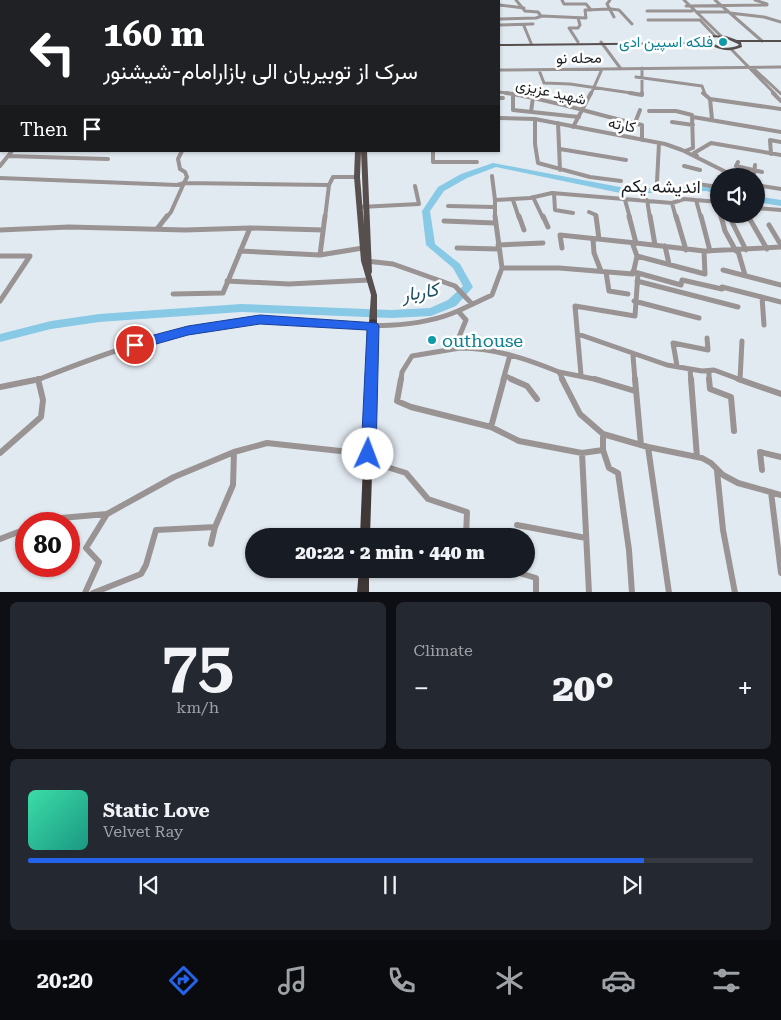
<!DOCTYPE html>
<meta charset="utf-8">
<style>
body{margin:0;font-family:"Roboto Serif",Vazirmatn,serif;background:#242831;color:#f1f3f6;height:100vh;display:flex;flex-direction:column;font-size:19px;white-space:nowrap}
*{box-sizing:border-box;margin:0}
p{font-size:16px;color:#9ea1a6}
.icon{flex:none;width:28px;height:28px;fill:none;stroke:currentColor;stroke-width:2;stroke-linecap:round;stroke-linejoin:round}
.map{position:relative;height:592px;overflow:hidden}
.side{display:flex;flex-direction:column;gap:10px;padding:10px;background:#0d0f14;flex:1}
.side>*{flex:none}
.banner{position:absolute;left:0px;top:0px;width:500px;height:152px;box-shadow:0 1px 4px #0004;background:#202124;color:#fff;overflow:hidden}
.buttons{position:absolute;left:710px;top:168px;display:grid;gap:10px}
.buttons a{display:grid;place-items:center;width:55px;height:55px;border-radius:50%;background:#171b24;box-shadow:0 1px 4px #0004;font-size:25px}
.speed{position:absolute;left:15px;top:512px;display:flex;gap:10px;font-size:25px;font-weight:700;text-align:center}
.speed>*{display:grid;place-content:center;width:65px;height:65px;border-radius:50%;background:#171b24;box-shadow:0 1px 4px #0004;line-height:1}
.speed .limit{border:8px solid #d22;background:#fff;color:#111}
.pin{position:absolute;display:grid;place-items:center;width:42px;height:42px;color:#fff;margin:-21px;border:2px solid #fff;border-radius:50%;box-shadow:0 1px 5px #0007}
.me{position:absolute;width:55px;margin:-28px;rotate:2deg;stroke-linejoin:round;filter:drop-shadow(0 0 4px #0008)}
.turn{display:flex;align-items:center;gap:18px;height:105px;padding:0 20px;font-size:22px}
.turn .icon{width:65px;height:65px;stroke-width:2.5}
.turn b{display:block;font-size:35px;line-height:42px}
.then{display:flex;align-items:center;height:48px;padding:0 20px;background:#0003;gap:10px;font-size:19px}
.big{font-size:38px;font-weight:800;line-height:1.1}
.side .card{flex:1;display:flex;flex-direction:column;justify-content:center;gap:8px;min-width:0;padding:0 18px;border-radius:8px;background:#242831}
.side .dial{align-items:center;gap:0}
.dial b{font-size:65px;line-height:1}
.song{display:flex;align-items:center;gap:15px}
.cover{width:60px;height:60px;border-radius:8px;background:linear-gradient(135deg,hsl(160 70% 55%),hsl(170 70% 35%))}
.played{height:5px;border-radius:2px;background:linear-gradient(90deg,#2563eb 85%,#363941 85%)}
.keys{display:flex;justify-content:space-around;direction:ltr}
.heat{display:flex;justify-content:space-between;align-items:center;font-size:28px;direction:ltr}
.side .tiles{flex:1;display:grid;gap:10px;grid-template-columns:1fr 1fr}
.card:last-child{grid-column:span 2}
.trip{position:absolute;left:245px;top:528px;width:290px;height:50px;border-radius:25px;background:#171b24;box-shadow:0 1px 4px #0004;font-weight:800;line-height:50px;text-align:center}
.tab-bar{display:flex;height:80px;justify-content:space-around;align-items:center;background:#090b0e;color:#9ea1a6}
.tab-bar .icon{width:35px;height:35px}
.tab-bar .on{color:#2563eb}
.tab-bar b{font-size:22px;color:#f1f3f6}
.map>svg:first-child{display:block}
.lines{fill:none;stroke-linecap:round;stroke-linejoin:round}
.river{fill:#88c9e6;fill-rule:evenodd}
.minor-far3{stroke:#999493;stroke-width:3}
.minor-far2{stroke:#999493;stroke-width:4}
.minor-far1{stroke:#999493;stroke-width:5}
.minor{stroke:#999493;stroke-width:6}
.major{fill:#574f4e;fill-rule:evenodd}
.highway{fill:#403836;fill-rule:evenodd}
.route{fill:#2563eb;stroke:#184099}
.culture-dot{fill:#0f9aa8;stroke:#fff;stroke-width:2}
.labels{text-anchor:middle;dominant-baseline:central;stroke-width:5;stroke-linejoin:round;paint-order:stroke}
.far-culture-label{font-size:15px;fill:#0d838f;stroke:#fff;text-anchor:end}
.far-street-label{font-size:15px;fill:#1c1f22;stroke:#fff}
.street-label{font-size:18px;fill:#1c1f22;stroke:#fff}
.culture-label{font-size:18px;fill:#0d838f;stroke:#fff;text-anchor:start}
.water-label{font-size:19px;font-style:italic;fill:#1b5065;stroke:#fff}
</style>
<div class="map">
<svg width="781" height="593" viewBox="0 0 781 593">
<rect width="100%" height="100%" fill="#e2eaf1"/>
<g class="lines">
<path class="river" d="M493,163L625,188L706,187L719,189V194L706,191L625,194L496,167L467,178L444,191L430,211L435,244L460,264L473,287L456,306L431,316L391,318L241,312L99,322L51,329L0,342V334L51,321L99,314L241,304L391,310L430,308L448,300L463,286L453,268L426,245L422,211L438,187L461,174Z
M756,196L781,200V206L756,202Z"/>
<path class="minor-far3" d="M252,0L266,1
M364,0H376
M516,0L525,11L538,12L541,16
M562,0L564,4H586L591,10
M610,0L607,4L614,17
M684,0L721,36
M715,0L762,41
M755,0L767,4
M64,1L95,0
M499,5L524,8
M686,6L767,5
M611,9L619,10L632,24
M647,11H692
M697,12H729
M730,13L764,17L781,22
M578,18L580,25L578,28H569L578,42
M499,19L536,18L542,16L586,18L585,10L610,9
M648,20H700
M700,20L715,36
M499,25L533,24
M524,26L531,43
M601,42L621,69
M731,49L775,94
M642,68V94
M753,68L781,94
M499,70L781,67
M539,70L544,83L570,84L638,94
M636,77L702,86L705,94
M499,92L514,94
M591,94L602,69"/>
<path class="minor-far2" d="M506,93C552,100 597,115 642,125V140
M630,93L642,95V93
M703,93L710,99L781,109
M773,93L781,101
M513,94V110L579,117
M499,98H503
M710,99L712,119
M649,111H676L692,115L693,148L685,151
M531,112L533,97
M693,117L781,132
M499,118L535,119L665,144L682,150L734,176
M535,119V144L538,163L590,177L621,181
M672,122L693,125
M558,123L560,170
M635,123L640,110
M573,127L591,93
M560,149L626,160
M433,151V162H477
M771,154L770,140L781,142
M8,156L108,159
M697,156L694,153L711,143L781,155
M738,162L736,166L762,172
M0,166L12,151
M684,166L700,170
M492,176L495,200
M754,176L755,165
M0,178L177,185L184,183L187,177L185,172L180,169L178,159L182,151
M657,182L659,143
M698,184L718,187L719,177
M756,185L781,189
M554,193L555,210L573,213
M533,197L543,218
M513,200L519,218
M625,200L630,218
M647,200L650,218
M696,200L701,218
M672,203L676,218
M448,206L494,207
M360,207L419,204L415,186
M756,208L781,210
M589,212L596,215V218
M720,214L721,218
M728,214L730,218
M747,214L749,218
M166,218L171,212L184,183L329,185L333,177H357
M325,218L329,185
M495,218V200L530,198L552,193L672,203L684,199L719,202"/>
<path class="minor-far1" d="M495,216L502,268
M519,216L524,230
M543,216L548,227
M596,216L599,239
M650,216L655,245
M676,216L686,250
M701,216L710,251
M721,216L725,231L736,251
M729,216L746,250
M748,216L767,249
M444,221L495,223
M769,225L781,245
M157,229L167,216
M0,230L69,227L185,230L250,228L323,230
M593,239L594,253L601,271
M498,245L543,243
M665,246L669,264
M457,248L498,249
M562,248L560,235L636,243L629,216
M240,251L320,255L363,248
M738,251L745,275
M320,255L325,216
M0,256H30L0,301
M637,256L705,274L704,251
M366,261L393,264L455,286L472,304
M723,270L781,285
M606,272L609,291L628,294
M638,273L681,285L682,280L722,289V287L781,302
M227,281L289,284L369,280
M637,281L738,307
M173,294L223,293L250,228
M762,297L764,325
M634,301L699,318
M458,311L492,295L502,268H559L633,274L637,256L633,245L636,243L704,251L781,247
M578,334L667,365L702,371L714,370L741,380
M633,356L635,380
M677,366L673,343L708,350L707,338
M690,370L691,380
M559,372L599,380
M709,372V380
M581,375L575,306L635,316L638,273L633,271
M506,376L514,380
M37,380C108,352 182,325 259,319C273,318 287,321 301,322C352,325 410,332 458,311L466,320L459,337L460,348C495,348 527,359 559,372L563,380
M401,380L402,372L412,356L460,348
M503,380L510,355
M740,380L742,341"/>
<path class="minor" d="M401,379L397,401L411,407L491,427L519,441L582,453
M511,379L527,386L537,399
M562,379L580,414L603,434L648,447L702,458L711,463L723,475L738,483L781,495
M595,379L635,391
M635,379L641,445
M691,379L697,457
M709,379L710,389L731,397L734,431
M738,379L781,394
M0,387L40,379
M491,427L504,379
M648,447L669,593
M603,450L609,468L618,473L629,550L632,593
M0,453L41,417L43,400L38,379
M368,461L406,473L428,499L467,512L466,536
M762,470L760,452L781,457
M717,471L723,530L735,593
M771,492L781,573
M38,524L49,519L107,514L174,477L234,452L267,443L368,454
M517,525L586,538
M215,527L233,485L234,452
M0,539L26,529
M513,569L516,572L536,578V593
M85,593L99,562L86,548L107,514
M93,593L141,574L146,565L156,530L215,527L211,544
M589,593L582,453L603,450V434"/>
<path class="major" d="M59,0H63L62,1H58Z
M710,35L726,36L737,40H781V42H741L742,47C731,52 720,51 709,44L499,46V44L706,42L705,39ZM712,37L725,38L738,44L739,45C728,50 719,48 710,41L709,39Z
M355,151H361L360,177L364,225L361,151H367L372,272L371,274L377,295V322L376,324H370L369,322L371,295L361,261L354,177Z"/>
<path class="highway" d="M373,319L376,320L377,322L370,536H360L369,322L370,320Z
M359,569H369V593H357Z"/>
</g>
<path class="route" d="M260,315L377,323L379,326L376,454L373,459L368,461L363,459L361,454L367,330L260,324L188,335L135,350L131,348L129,345L131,342L135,340L188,326Z"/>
<g class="culture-dot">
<circle cx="723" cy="42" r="5"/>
<circle cx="432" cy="340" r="5"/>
</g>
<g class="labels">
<g class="far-culture-label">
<text x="713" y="42">فلکه اسپین ادی</text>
</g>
<g class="far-street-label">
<text transform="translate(579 58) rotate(-1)">محله نو</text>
<text transform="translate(551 92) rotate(13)">شهید عزیزی</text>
<text transform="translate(622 125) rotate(11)">کارته</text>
</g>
<g class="street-label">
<text transform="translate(661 186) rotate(1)">اندیشه یکم</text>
</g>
<g class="culture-label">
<text x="442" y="340">outhouse</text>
</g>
<g class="water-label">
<text transform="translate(420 292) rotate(-10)">کاربار</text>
</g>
</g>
</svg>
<div class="buttons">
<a><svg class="icon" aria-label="sound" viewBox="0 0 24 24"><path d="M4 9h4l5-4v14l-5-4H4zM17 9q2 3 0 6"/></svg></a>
</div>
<div class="speed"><div class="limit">80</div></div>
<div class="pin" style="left:135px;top:345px;background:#d93025"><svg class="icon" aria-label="arrive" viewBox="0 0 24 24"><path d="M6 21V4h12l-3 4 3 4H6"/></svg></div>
<svg class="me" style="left:368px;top:454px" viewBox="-20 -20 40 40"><circle r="19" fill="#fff"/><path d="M0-13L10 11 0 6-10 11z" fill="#2563eb"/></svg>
<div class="trip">20:22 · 2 min · 440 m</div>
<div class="banner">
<div class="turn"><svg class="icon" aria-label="left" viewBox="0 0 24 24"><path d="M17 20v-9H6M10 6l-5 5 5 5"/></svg><div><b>160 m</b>سرک از توبیریان الی بازارامام-شیشنور</div></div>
<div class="then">Then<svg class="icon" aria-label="arrive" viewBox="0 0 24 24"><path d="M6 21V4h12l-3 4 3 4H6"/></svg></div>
</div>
</div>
<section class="side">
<div class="tiles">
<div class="card dial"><b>75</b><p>km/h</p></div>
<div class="card"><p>Climate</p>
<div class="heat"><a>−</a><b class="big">20°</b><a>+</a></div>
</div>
<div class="card">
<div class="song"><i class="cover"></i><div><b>Static Love</b><p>Velvet Ray</p></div></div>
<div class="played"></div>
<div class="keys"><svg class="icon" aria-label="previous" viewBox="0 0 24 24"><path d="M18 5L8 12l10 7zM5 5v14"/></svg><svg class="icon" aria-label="pause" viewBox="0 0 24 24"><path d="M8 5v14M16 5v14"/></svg><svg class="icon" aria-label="next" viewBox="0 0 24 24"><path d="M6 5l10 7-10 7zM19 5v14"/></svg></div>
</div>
</div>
</section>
<nav class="tab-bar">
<b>20:20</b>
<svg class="icon on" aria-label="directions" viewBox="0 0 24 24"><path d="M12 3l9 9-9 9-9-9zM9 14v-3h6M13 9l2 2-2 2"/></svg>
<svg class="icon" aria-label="music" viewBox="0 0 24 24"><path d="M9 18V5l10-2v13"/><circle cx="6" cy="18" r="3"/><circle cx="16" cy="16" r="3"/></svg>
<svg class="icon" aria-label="phone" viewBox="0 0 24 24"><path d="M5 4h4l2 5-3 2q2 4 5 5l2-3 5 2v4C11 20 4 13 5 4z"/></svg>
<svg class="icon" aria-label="climate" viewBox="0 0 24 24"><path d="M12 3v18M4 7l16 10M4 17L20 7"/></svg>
<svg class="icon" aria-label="car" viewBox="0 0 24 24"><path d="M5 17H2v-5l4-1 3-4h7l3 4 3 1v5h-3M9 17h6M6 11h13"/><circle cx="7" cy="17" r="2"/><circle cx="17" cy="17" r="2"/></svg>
<svg class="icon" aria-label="filters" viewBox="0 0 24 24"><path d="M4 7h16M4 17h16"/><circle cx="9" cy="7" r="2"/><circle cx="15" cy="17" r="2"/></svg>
</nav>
